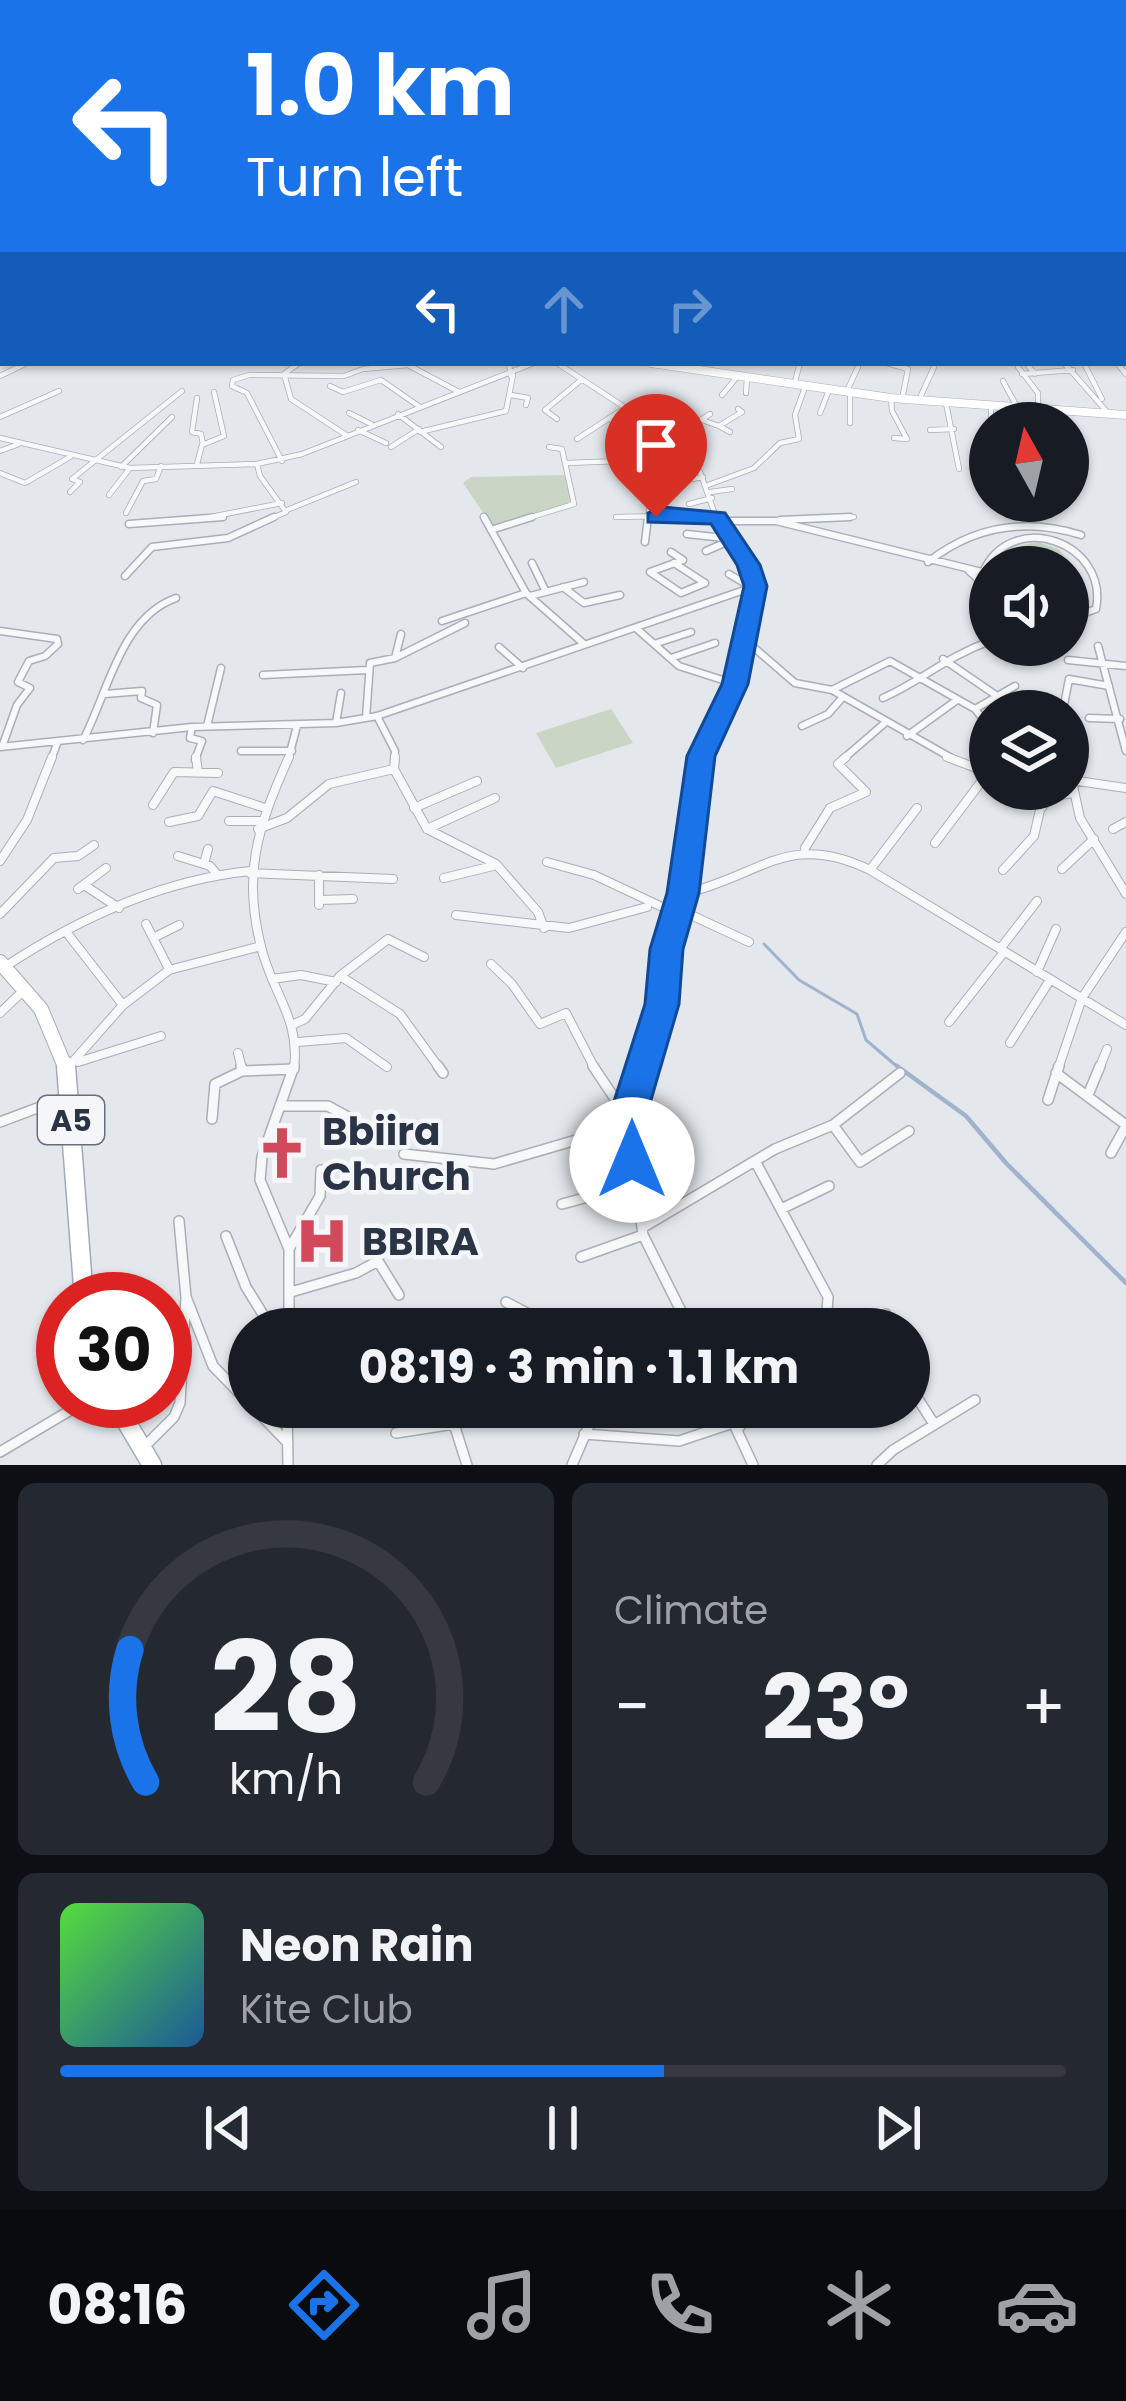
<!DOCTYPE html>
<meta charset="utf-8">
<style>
body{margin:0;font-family:Poppins,sans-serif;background:#242831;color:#f1f3f6;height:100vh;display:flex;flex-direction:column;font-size:45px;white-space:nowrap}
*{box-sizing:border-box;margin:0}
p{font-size:39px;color:#9ea1a6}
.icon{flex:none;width:66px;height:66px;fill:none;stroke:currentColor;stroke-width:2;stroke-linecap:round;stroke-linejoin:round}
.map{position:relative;height:1465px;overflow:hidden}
.side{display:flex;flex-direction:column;gap:18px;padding:18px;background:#0d0f14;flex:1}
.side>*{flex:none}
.top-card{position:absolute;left:0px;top:0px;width:1128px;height:366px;box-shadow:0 3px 9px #0004;background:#1a73e8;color:#fff;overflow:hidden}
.needle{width:78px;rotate:352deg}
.tools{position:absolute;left:969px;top:402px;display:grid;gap:24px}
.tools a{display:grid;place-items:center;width:120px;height:120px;border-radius:50%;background:#171b24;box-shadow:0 3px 9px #0004;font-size:60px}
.speed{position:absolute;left:36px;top:1272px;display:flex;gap:24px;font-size:60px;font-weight:700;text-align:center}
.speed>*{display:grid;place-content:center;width:156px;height:156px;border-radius:50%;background:#171b24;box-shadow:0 3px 9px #0004;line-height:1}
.speed .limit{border:18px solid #d22;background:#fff;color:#111}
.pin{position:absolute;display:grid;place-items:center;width:102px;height:102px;color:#fff;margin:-123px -51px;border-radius:50% 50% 50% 0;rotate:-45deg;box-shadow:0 0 12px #0007}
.pin .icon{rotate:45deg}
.me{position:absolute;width:132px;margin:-66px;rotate:0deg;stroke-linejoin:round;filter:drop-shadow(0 0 9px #0008)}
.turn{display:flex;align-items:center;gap:42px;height:252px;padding:0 48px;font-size:54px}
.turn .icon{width:156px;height:156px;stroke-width:2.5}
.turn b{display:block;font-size:84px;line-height:102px}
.lanes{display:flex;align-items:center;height:114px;padding:0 48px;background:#0003;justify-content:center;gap:60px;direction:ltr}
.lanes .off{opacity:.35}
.big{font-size:90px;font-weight:700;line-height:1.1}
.side .tile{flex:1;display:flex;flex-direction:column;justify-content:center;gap:18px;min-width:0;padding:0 42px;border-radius:18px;background:#242831}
.side .dial{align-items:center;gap:0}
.dial svg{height:312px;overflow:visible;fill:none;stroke:#363941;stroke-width:7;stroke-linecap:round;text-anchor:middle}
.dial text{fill:#f1f3f6;stroke:none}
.song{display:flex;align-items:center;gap:36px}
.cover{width:144px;height:144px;border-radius:18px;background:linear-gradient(135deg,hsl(110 70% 55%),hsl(210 70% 35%))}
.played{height:12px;border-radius:6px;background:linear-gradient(90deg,#1a73e8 60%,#363941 60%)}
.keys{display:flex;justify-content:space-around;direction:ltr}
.heat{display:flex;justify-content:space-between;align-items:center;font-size:66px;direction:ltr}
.side .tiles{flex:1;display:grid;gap:18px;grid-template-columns:1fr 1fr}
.tile:last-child{grid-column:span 2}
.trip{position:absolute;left:228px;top:1308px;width:702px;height:120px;border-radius:60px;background:#171b24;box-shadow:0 3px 9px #0004;font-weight:700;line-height:120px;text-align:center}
.tab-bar{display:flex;height:192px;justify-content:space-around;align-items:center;background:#090b0e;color:#9ea1a6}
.tab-bar .icon{width:84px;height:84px}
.tab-bar .on{color:#1a73e8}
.tab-bar b{font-size:54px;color:#f1f3f6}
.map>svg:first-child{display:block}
.green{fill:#c9d6c5}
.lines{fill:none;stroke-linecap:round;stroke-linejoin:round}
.stream-far1{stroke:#9fb4cc;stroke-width:3}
.stream{stroke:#9fb4cc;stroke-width:4.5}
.street-far3-casing{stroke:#a9aeb7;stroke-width:6}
.street-far2-casing{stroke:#a9aeb7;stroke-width:9}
.street-far1-casing{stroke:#a9aeb7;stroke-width:10}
.street-casing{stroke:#a9aeb7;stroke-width:12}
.secondary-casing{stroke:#a9aeb7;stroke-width:9}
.primary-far1-casing{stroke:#a3abb8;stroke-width:16}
.primary-casing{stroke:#a3abb8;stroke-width:21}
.street-far3{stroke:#f7f8fa;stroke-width:4.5}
.street-far2{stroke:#f7f8fa;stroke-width:6}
.street-far1{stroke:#f7f8fa;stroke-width:8}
.street{stroke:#f7f8fa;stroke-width:9}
.secondary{stroke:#fff;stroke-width:8}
.primary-far1{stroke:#fff;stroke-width:14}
.primary{stroke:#fff;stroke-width:18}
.route{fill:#1a73e8;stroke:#114b97;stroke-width:3}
.labels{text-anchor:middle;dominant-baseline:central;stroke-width:9;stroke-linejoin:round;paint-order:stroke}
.shield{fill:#f4f6f9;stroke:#676e7b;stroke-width:3}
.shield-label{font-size:30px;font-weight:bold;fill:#2b3445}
.near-poi-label{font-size:39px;font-weight:bold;fill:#2b3445;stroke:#f4f6f9;text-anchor:start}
</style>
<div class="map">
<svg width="1126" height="1465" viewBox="0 0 1126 1465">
<rect width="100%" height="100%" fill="#e4e7ec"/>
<path class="green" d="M566,475L571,503L493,527L463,483L471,477Z
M1038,542L1058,549L1070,561L1068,567H995L994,557L1003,549Z
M611,709L633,743L556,768L536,733Z"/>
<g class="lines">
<path class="stream-far1" d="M764,944L799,980L857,1014L866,1040L900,1069"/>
<path class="stream" d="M897,1066L966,1116L1006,1163L1126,1283"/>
<g class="street-far3-casing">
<path id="street-far3" d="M299,363L284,374L291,399L346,435
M557,363L635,414L700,472L717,520
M887,363L908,369L902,399
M1026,363L1035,374
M1064,363L1108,413
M1084,363L1102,399
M1117,363L1126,374
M509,364L511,376
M1018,367L1038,393V408
M1022,374L1073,370
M0,376L27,363
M1003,381L1017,407
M794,385L800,363
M330,386L343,392L381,380L420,407
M847,391L858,367
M746,393L747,378
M850,393V423
M511,395L528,398L526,405
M722,395L737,377
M197,398L192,432L201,434L203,444
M891,398L892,411L907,439L894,438
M919,400L934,367
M946,403L959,469
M991,406V423
M349,413L371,424
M820,413L829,390
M398,414L441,447
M0,417L59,391
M609,418L650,456
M557,419L545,410L581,380
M702,420L719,426L742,412L738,409
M719,426L730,432
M358,430L386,443
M930,430L954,429
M420,432L506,411L513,375
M656,432L689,411
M0,438L130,468L257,464L302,454L534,363
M577,439L625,408
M667,442L710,414
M391,447L419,429
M0,451L19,444
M621,451L636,443
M282,461L247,393L232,386L233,380L249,375L344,376L363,369L408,365L459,392
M567,463L621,461
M197,464L202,445L224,436L214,392
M257,464L260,476L286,512L268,520
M121,467L172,417
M663,468L676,482L703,477
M0,473L25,483L70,457
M708,485L754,468L780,443L799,439L795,415L805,387
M70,492L80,482L72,479L182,391
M710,492L732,489
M109,495L130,468
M689,504L712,498
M287,510L356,482
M126,513L143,481L156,479L161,466
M663,513L717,518
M483,516L485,520
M616,517L661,516L663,491
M195,520L282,503
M522,520L574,504L562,449L549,447
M648,520L650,501
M780,520L854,517"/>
</g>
<g class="street-far2-casing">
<path id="street-far2" d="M484,517L526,593L584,644
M708,517L717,518
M780,520L850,517
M718,521H776L990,574
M129,524L223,517
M491,530L532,517
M687,534L724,538
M645,542L648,517
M706,551L729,541
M671,552L683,560
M683,560L650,572L681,593L705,583
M928,562C974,526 1026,518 1081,535
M532,563L546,592
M674,563L705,583
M968,570L990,590
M983,572C1012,508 1109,542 1096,609L1068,619
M729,574L751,587
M125,576L152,547L228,538L274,517
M563,587L584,603L620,595
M530,596L584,582
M442,621L526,593
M637,629L679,666L735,684
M0,631L57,639L58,644L45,656L29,661L18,682L30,688L17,705L2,747
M744,639L795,683L832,690L955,760
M654,644L691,632
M1098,646L1126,751
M499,647L523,668
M395,658L401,634
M671,658L715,643
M943,659L997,696
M1068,660L1126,666
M263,675L367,670
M832,690L890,661L975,709L990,728
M105,694L142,691L141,698L157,705L153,733
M883,698C923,680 946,657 990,641
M1064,705L1069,679L1109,686
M975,709L1015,686
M377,716L395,751L394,760
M366,718L370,663L395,658L465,623
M1089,718L1120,719
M336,723L341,693
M207,726L221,668
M802,726L828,714L842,698
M192,727L190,738L202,741L195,760
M907,736L957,700
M979,739L990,732
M83,740C108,693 120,618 176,598
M0,747L192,727L336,723L377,716L756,586
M241,751H292
M51,760L58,741
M288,760L297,726
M700,760L735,684L755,579L716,517
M842,760L886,722"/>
</g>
<g class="street-far1-casing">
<path id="street-far1" d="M196,757L198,772
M289,757C257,828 241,877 263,954C276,998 300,1021 294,1069
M947,757L987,772
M394,769L395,757
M394,769L427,829L496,864L538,912L544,928
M1071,780L1126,788
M1072,781L1080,818L1126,894
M153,805L174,772L218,773
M414,808L477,781
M229,821H260
M169,822L198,816L213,791L265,808
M258,829L287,818L329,784L394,769
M427,829L495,798
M1113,829L1126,822
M935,843L990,770
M805,848L830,808L866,792L838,764L846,757
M178,856L210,866L216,873
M0,861L27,820L52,757
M547,862L594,875L675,913
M204,864L208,849
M1062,869L1094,839
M870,870L917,808
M1003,870L1034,836L1040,810L1050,796L1074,793
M250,873L393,879
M319,875V905
M444,878L493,866
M84,885L119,908
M78,889L106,868
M683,894C761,876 788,830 870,870L1126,1025
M320,900L353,899
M676,908L749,942
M0,914L54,858L78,856L94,845
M456,915L569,928L647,907
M146,924L169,969
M67,933L123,1005
M155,937L179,925
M1000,949L1037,901
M491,964L512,984L540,1024L566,1013L595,1069
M6,966C78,919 163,880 250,871
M1037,972L1056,929
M340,976L400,1014L440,1069
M272,979L301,975L336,982
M0,1013L23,991
M949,1022L1004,952
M294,1024L305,1019L340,976L388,939L424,957
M298,1042L346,1038L387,1067
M1010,1043L1050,980
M238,1053L242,1069
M78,1062L161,1036
M70,1065L123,1005L169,970L261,946
M642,1069L662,1004L701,757
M1058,1069L1082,998L1126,932
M1099,1069L1107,1049"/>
</g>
<g class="street-casing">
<path id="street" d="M241,1066L242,1071
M438,1066L443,1073
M593,1066L627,1117
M643,1066L627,1117L643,1235L690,1329
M1056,1073L1126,1125
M1088,1095L1100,1066
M1048,1100L1059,1066
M283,1106H328L348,1117
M212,1119L215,1084L242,1071L294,1069
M0,1122L64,1098
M833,1125L860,1162L909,1131
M1111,1153L1126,1126
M404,1154L494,1164L583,1138L631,1136
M755,1161L828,1297L827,1311L808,1329
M562,1204L633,1185
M781,1209L829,1186
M642,1228L775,1149L833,1125L900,1073
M226,1236L246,1287L272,1329
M289,1249L320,1196L321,1170
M581,1257L643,1235
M291,1292L356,1273L378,1261L399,1295
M186,1297L213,1366L249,1403
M506,1302L557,1329
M886,1314L890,1329
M289,1329V1249L260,1180L262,1157L294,1066
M909,1385L934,1424
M253,1407L288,1443
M287,1407L288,1465
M726,1407L753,1465
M737,1430L756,1407
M396,1433L454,1424L467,1465
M584,1434L679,1441L733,1423
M143,1448L174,1417L180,1403L186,1297L179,1221
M0,1452L86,1401
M572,1465L597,1407
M877,1465L893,1450L975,1400"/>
</g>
<g class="secondary-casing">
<path id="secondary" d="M651,363L891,398L1126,415"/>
</g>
<g class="primary-far1-casing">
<path id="primary-far1" d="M0,962L41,1009L66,1069"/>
</g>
<g class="primary-casing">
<path id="primary" d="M66,1066L84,1299
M114,1401L152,1465"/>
</g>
<use href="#street-far3" class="street-far3"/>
<use href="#street-far2" class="street-far2"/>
<use href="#street-far1" class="street-far1"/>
<use href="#street" class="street"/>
<use href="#secondary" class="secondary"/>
<use href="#primary-far1" class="primary-far1"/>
<use href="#primary" class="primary"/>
</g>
<linearGradient id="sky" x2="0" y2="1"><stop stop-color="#8bb4dd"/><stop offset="0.48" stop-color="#f3f4f6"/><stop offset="1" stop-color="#f3f4f6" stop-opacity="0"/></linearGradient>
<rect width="1126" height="393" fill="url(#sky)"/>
<path class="route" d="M663,507L725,513L760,565L767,586L748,684L715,756L699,893L683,949L679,1004L646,1117L652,1160L646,1174L632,1180L619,1174L609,1117L645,1004L650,949L667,893L687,756L722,684L744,586L737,565L711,524L648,522V513Z"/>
<defs>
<g id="church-bare" transform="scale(4.14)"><path d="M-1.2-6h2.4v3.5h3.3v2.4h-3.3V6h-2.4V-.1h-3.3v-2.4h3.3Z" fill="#d1495b" stroke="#f4f6f9" stroke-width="2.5" paint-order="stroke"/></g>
<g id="hospital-bare" transform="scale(4.14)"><path d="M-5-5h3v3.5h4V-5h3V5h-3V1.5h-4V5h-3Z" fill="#d1495b" stroke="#f4f6f9" stroke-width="2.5" paint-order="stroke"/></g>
</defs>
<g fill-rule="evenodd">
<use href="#church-bare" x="282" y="1153"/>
<use href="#hospital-bare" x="322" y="1241"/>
</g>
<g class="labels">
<rect class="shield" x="38" y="1096" width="66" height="48" rx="9"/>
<g class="shield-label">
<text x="71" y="1120">A5</text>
</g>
<g class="near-poi-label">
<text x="322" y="1131">Bbiira<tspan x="322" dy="45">Church</tspan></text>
<text x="362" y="1241">BBIRA</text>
</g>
</g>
</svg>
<div class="tools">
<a><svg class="needle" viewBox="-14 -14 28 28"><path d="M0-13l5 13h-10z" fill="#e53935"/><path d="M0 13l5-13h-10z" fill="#9ea1a6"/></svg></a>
<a><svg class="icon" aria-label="sound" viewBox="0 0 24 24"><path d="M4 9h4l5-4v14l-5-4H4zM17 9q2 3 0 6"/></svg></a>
<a><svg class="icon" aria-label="layers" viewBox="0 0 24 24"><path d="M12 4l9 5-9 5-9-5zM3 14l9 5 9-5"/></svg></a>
</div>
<div class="speed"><div class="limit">30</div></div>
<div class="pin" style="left:656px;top:517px;background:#d93025"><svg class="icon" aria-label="arrive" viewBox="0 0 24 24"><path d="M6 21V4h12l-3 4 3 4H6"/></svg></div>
<svg class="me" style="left:632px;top:1160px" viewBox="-20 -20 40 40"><circle r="19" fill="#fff"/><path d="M0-13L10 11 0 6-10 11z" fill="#1a73e8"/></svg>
<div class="trip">08:19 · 3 min · 1.1 km</div>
<div class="top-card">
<div class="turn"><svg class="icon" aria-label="left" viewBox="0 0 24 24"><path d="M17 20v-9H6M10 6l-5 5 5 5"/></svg><div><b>1.0 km</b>Turn left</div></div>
<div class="lanes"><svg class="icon" aria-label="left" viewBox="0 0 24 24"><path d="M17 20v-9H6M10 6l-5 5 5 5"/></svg><svg class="icon off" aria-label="ahead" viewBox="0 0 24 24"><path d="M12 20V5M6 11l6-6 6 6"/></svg><svg class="icon off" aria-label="right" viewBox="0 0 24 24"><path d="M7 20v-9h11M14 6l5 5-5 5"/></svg></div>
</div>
</div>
<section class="side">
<div class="tiles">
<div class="tile dial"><svg viewBox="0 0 100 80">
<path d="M14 69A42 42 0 1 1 86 69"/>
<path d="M14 69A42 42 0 0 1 10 35" stroke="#1a73e8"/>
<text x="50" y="56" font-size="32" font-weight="700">28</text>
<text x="50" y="72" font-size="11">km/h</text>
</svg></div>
<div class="tile"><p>Climate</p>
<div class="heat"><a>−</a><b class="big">23°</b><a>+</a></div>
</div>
<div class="tile">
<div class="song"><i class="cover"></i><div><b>Neon Rain</b><p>Kite Club</p></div></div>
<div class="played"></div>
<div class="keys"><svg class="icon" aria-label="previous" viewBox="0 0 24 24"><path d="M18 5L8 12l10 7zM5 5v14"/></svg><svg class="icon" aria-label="pause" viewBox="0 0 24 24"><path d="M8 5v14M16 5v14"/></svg><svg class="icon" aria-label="next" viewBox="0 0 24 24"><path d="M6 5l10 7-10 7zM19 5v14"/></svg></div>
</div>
</div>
</section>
<nav class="tab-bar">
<b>08:16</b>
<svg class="icon on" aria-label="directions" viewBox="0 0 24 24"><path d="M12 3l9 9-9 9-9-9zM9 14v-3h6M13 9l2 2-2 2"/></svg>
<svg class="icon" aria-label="music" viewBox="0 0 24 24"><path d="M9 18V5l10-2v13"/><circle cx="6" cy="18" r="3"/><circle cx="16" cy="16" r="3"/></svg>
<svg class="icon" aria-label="phone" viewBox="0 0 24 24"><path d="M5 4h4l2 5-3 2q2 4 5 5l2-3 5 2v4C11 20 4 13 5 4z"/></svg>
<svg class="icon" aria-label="climate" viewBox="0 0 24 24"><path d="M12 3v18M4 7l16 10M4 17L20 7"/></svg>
<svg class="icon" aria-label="car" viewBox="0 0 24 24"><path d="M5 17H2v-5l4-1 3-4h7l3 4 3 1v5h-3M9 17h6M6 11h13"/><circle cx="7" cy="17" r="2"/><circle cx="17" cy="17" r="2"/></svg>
</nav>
